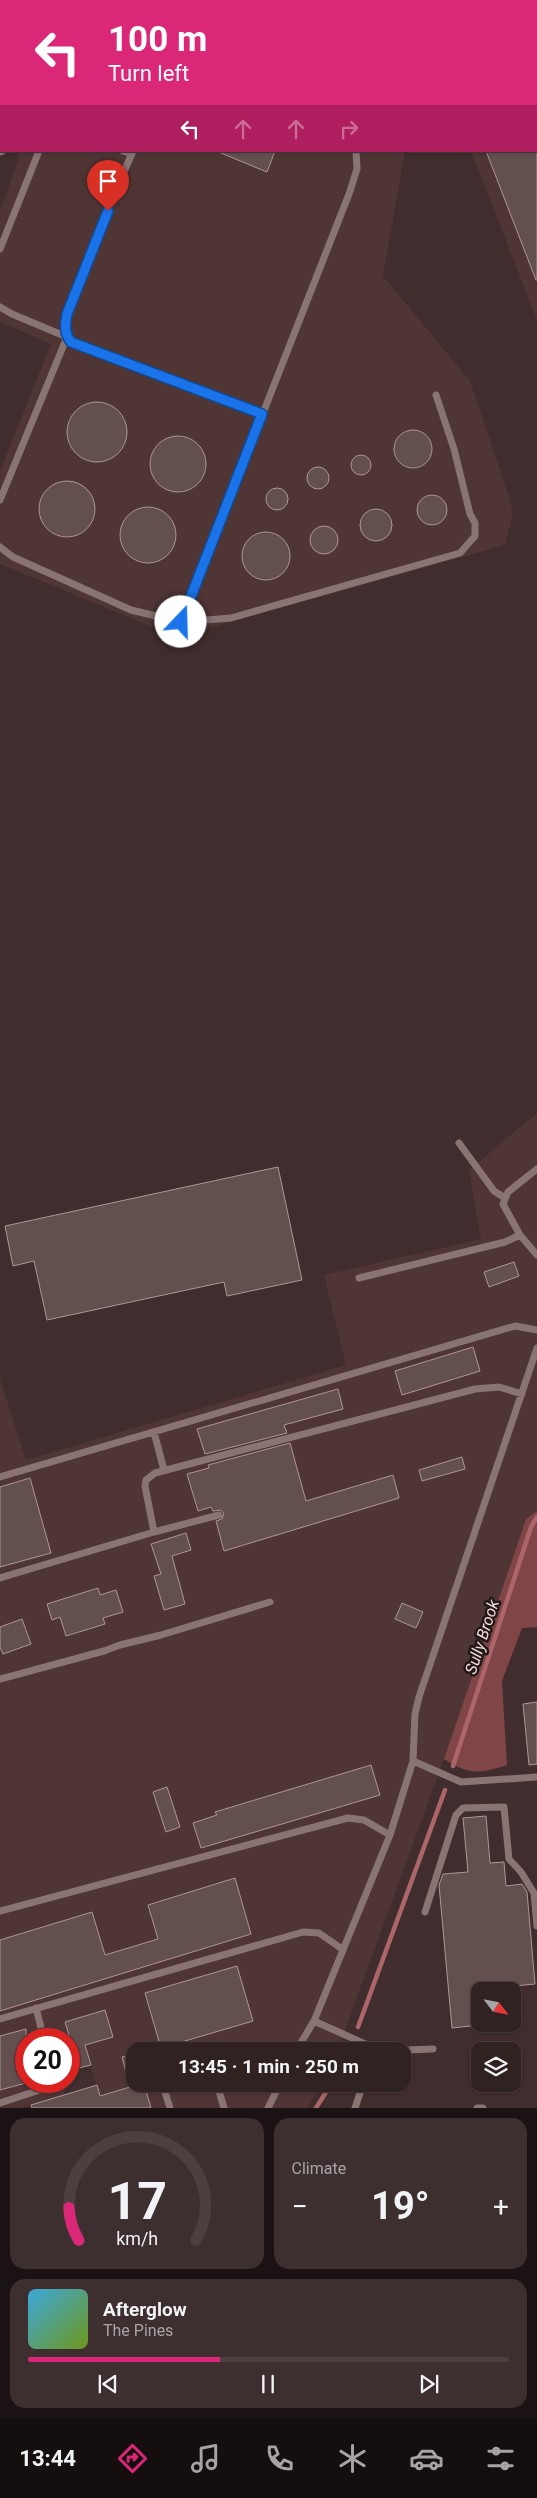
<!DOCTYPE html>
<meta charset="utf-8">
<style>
body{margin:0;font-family:Roboto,sans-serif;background:#3d2f2f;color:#f1f3f6;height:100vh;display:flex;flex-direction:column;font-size:19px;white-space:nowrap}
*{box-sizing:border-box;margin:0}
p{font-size:16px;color:#a8a4a5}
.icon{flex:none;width:28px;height:28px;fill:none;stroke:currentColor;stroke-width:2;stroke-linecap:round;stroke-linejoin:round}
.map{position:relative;height:2108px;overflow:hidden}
.side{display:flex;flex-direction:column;gap:10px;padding:10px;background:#1b1313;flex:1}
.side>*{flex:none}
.banner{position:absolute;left:0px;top:0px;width:538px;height:152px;box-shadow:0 1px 4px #0004,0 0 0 1px #4c3f40;background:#db2777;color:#fff;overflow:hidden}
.needle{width:32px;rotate:122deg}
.buttons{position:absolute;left:471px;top:1982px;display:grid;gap:10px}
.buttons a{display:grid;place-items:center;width:50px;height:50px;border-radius:10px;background:#312222;box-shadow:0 1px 4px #0004,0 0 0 1px #4c3f40;font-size:25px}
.speed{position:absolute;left:15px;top:2028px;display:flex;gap:10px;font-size:25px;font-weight:700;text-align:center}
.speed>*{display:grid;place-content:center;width:65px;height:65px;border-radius:50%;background:#312222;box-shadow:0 1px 4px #0004,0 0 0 1px #4c3f40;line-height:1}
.speed .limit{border:8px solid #d22;background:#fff;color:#111}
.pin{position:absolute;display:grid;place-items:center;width:42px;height:42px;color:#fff;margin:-51px -21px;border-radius:50% 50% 50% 0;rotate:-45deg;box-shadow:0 0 5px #0007}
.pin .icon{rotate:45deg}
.me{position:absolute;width:55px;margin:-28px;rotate:21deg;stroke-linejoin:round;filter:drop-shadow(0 0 4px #0008)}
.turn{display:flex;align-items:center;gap:18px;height:105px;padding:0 25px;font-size:22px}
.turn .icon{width:65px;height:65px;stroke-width:2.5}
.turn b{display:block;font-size:35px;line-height:42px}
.lanes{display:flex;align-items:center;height:48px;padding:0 25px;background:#0003;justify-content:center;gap:25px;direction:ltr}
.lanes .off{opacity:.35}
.big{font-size:38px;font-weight:700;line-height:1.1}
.side .tile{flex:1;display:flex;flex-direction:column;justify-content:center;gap:8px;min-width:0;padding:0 18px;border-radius:15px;background:#3d2f2f}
.side .dial{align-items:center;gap:0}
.dial svg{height:130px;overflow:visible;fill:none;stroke:#4c3f40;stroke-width:7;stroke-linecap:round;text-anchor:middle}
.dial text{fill:#f1f3f6;stroke:none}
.song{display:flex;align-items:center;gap:15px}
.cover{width:60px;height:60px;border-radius:8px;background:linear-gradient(135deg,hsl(200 70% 55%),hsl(80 70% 35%))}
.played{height:5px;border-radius:2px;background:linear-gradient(90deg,#db2777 40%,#4c3f40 40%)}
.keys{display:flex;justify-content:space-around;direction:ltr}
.heat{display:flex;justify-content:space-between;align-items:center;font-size:28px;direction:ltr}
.side .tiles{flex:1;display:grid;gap:10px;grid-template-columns:1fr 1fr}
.tile:last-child{grid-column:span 2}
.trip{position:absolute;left:126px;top:2042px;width:285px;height:50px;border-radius:15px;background:#312222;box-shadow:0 1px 4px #0004,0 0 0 1px #4c3f40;font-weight:700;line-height:50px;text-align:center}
.tabs{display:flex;height:80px;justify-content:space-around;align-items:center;background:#140e0e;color:#a8a4a5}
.tabs .icon{width:35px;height:35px}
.tabs .active{color:#db2777}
.tabs b{font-size:22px;color:#f1f3f6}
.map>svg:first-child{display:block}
.built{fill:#503535}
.green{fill:#804547}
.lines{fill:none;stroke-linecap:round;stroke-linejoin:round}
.stream{stroke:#ac666b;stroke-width:4.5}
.building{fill:#644f4f;stroke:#ae9696}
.service{stroke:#897373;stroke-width:7}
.tertiary{stroke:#897373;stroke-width:15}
.route-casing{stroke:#114b97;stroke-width:12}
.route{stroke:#1a73e8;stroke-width:9}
.labels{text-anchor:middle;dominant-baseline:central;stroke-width:5;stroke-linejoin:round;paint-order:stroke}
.water-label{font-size:16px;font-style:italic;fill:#f9dddc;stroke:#211818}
</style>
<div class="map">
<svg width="537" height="2108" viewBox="0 0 537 2108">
<rect width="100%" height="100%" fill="#412d2d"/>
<path class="built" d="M81,0H537V320L471,151H536V1Z
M21,151H405L383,276L470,381L510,500L513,514L505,545L177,637L0,564V471L51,344L0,322V212Z
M537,1113V1511L526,1519L444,1759L338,2049L336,2051H135V2084H321L318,2090L307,2108H114L110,2093L100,2096L88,2056L69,2061V2039H26V2081H62L65,2095L21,2108H0V2008L44,1998L251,1934L234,1879L148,1905L158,1939L105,1955L92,1912L0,1940V1379L26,1460L346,1365L324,1275L481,1239L469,1170Z"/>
<path class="green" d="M537,1511V1627L522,1628L502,1681L507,1765C479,1774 469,1775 444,1759L526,1519Z"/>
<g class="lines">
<path class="stream" d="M453,1766L531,1527L537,1517
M358,2027L445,1790
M316,2108L331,2084"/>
</g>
<path class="building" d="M216,151H275L267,172Z
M486,151H537V280H536Z
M67 432a30 30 0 1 1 60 0a30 30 0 1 1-60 0Z
M394 449a19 19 0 1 1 38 0a19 19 0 1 1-38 0Z
M150 464a28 28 0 1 1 56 0a28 28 0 1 1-56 0Z
M351 465a10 10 0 1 1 20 0a10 10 0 1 1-20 0Z
M307 478a11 11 0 1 1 22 0a11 11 0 1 1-22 0Z
M39 509a28 28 0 1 1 56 0a28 28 0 1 1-56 0Z
M266 499a11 11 0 1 1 22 0a11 11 0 1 1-22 0Z
M417 510a15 15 0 1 1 30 0a15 15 0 1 1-30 0Z
M120 535a28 28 0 1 1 56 0a28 28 0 1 1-56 0Z
M360 525a16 16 0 1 1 32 0a16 16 0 1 1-32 0Z
M310 540a14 14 0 1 1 28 0a14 14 0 1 1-28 0Z
M242 556a24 24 0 1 1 48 0a24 24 0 1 1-48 0Z
M278,1167L302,1280L227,1296L224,1282L47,1320L34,1261L13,1266L5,1226Z
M514,1262L519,1276L489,1287L484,1272Z
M473,1347L480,1371L402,1395L395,1371Z
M338,1389L343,1409L284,1425L287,1433L205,1454L197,1429Z
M290,1443L306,1501L393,1475L399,1498L224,1551L216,1521L222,1519L224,1513L220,1510L213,1511L211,1507L198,1511L187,1474L209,1468L208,1465Z
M462,1457L465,1469L422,1481L419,1470Z
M30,1478L51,1553L0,1567V1487Z
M186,1533L191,1550L172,1556L185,1604L164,1610L154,1576L161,1574L151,1544Z
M98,1588L100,1595L116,1590L123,1612L103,1618L105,1624L66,1636L60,1617L52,1620L47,1604Z
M402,1603L423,1612L416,1628L395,1619Z
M22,1619L31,1644L3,1654L0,1647V1627Z
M537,1702V1764L529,1765L523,1704Z
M371,1765L380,1795L201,1848L193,1823L217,1815L215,1812Z
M167,1787L180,1827L166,1832L153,1792Z
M486,1816L490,1863L504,1862L506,1886L522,1884L527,1892L535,1984L514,1986V1991H480V2025L452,2028L439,1885L443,1874L468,1872L463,1818Z
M235,1878L251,1934L0,2011V1940L92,1912L105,1955L158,1939L148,1905Z
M237,1966L253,2021L161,2048L145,1993Z
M105,2010L113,2037L85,2045L91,2065L79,2068L65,2022Z
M26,2029V2083L0,2090V2036Z
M135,2054V2084H144L151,2108H32L31,2105L97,2085L100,2096L130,2087L122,2057Z"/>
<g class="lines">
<path class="service" d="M194,1L195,0
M0,79H1
M123,151L132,154
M133,151L100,227L67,314C63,335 66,340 85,348L262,415
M0,249L39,151
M0,307L12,314L67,337L0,500
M0,547L13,557L131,610L181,622L231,618L460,553L475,536V523L470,514L454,449L436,395
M181,622L349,194L357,169L356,151
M459,1143L494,1191L505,1198
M537,1169L508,1192L503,1204L520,1235L537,1255
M359,1278L505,1242L520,1235
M154,1432L164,1470
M0,1477L515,1326L537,1330
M154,1532L145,1486L146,1480L155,1473L475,1389L499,1387L522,1394
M0,1578L154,1532L219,1515
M0,1679L104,1651L120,1645L161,1635L270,1602
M413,1761L461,1782L537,1777
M0,1911L348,1818L364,1820L390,1835
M425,1912L456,1815L463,1808L504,1807L509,1859L521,1872L534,1893L537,1926
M36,2008L44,2039
M0,2019L303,1932L319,1933L342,1949
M314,2021L381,2051L433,2049
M296,2051L314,2021L390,1835L413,1761L415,1714L419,1697L537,1348
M169,2084L165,2092L170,2108
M217,2084L224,2108
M0,2103L49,2087L54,2081
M268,2108L280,2084
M355,2108L363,2084
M477,2108H483"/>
<path class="tertiary" d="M52,1L53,0
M0,148L1,145"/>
</g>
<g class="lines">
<g class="route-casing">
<path id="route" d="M108,211L67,314C65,325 64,333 71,342L262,414L181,622"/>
</g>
<use href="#route" class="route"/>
</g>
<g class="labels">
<g class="water-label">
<text transform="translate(482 1637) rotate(-72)">Sully Brook</text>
</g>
</g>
</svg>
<div class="buttons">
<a><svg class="needle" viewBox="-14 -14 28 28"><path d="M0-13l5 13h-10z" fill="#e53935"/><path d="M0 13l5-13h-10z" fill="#a8a4a5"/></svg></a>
<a><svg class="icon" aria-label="layers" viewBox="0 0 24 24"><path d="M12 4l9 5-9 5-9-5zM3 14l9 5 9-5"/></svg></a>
</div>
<div class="speed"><div class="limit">20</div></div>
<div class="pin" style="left:108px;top:211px;background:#d93025"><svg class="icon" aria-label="arrive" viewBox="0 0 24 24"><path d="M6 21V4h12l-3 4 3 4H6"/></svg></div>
<svg class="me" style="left:181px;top:622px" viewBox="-20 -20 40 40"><circle r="19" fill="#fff"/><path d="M0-13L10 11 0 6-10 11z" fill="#1a73e8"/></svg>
<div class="trip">13:45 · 1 min · 250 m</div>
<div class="banner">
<div class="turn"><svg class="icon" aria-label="left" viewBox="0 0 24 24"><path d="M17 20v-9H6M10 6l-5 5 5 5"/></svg><div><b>100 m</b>Turn left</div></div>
<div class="lanes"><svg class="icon" aria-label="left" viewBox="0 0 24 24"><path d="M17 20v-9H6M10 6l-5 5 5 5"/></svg><svg class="icon off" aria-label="ahead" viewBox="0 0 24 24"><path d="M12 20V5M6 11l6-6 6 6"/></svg><svg class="icon off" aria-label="ahead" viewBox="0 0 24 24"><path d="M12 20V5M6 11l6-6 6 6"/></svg><svg class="icon off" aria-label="right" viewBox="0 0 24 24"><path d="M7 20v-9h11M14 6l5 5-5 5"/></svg></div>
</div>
</div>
<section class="side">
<div class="tiles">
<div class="tile dial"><svg viewBox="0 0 100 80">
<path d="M14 69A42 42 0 1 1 86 69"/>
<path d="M14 69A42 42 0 0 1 8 49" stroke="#db2777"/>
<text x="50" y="56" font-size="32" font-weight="700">17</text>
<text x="50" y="72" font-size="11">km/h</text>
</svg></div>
<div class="tile"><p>Climate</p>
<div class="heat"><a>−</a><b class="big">19°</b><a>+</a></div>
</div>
<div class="tile">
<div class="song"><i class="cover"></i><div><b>Afterglow</b><p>The Pines</p></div></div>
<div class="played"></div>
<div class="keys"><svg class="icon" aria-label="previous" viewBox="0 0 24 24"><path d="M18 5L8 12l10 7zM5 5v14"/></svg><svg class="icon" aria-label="pause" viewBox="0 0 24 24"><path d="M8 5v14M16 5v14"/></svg><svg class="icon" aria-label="next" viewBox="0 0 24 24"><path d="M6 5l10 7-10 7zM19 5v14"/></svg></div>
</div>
</div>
</section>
<nav class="tabs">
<b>13:44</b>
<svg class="icon active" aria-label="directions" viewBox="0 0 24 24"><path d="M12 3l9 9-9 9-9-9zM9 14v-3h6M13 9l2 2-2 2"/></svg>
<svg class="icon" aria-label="music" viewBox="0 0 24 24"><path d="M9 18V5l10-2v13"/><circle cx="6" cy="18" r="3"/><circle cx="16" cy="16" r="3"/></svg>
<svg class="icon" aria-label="phone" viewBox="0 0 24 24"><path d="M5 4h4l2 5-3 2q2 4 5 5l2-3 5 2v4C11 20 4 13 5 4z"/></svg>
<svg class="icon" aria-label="climate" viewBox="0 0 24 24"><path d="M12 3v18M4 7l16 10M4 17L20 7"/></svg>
<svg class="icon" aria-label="car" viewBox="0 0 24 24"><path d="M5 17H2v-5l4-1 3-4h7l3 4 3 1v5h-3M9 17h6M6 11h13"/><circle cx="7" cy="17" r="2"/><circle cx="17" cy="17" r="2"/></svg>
<svg class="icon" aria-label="filters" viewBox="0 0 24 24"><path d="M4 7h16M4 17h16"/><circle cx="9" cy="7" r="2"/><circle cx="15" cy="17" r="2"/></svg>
</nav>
